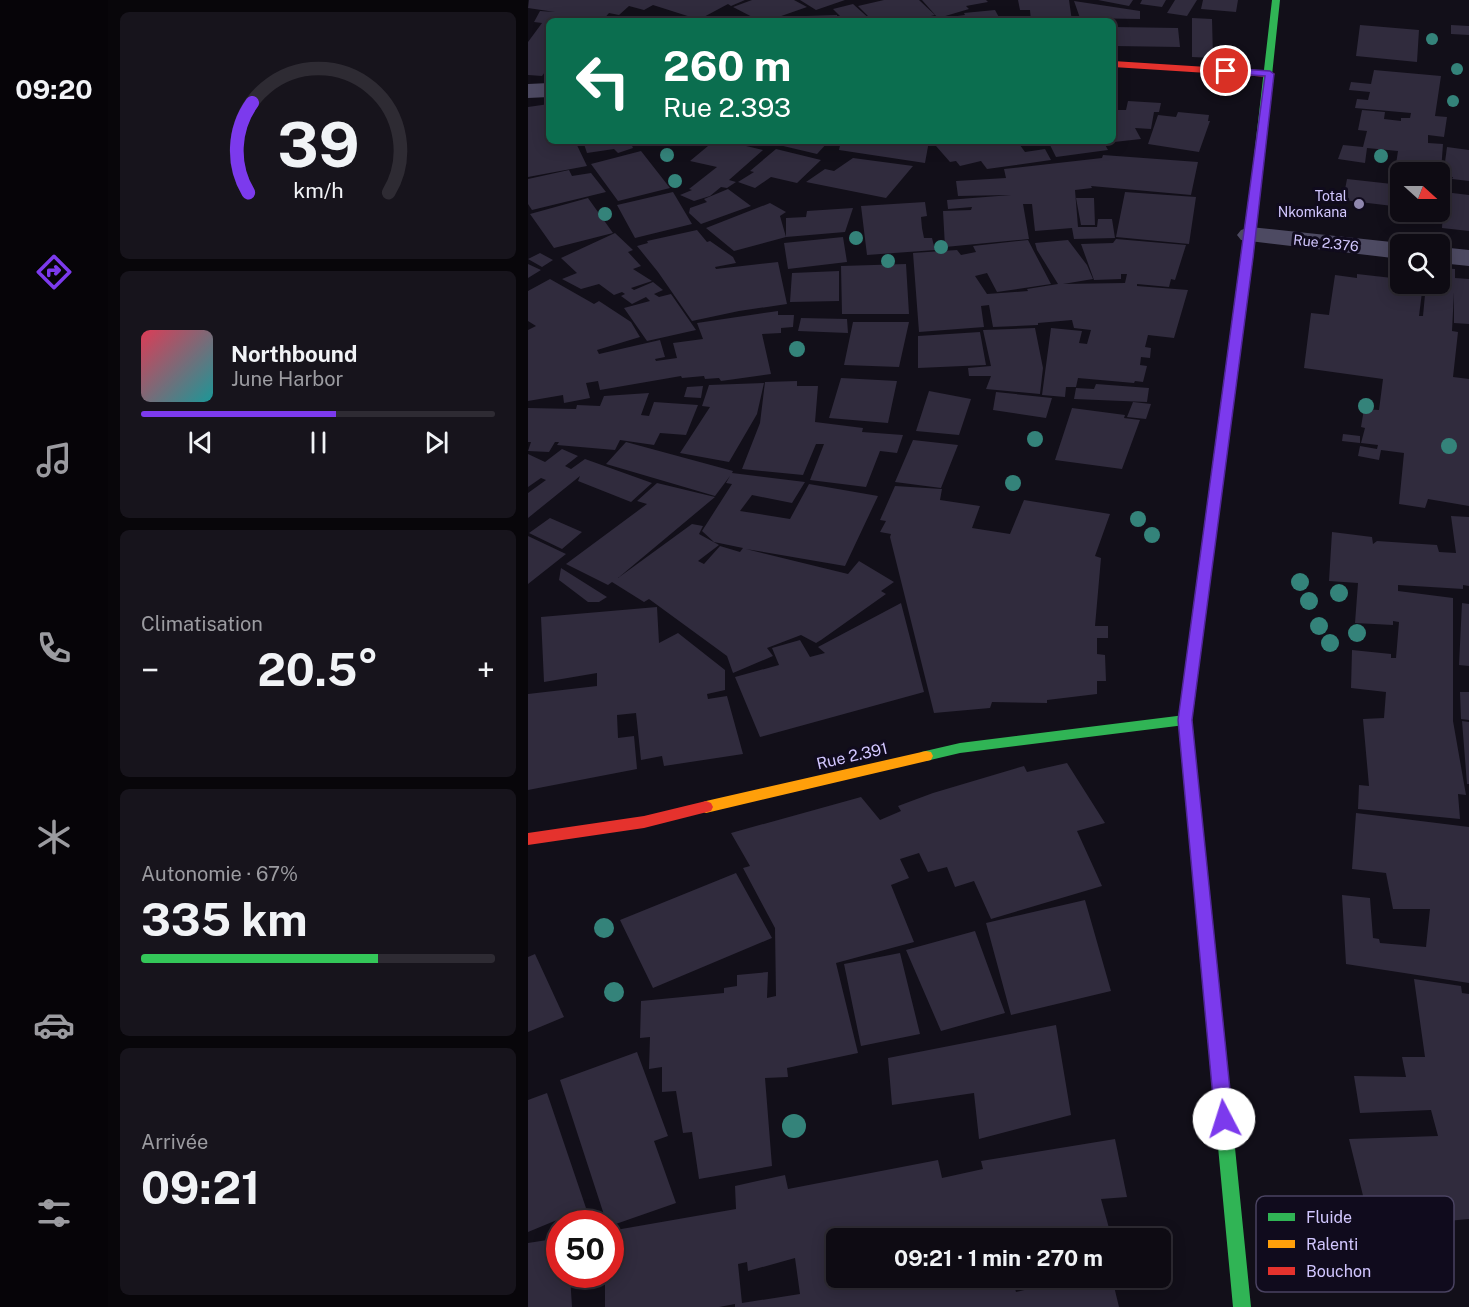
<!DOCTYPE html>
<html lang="fr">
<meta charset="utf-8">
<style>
body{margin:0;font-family:"Public Sans",sans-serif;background:#17141c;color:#f1f3f6;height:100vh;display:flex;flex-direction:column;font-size:22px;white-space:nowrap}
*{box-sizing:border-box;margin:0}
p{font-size:20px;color:#9b9ba0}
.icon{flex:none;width:33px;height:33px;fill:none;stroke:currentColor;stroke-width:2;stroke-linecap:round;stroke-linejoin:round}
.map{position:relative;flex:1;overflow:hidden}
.drawer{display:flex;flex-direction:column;gap:12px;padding:12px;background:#08060a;width:420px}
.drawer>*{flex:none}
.hud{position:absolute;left:18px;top:18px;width:570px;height:126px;border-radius:9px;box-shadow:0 3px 15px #0003,0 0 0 2px #2e2b33;background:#0b6e4f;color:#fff;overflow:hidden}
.needle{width:39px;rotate:111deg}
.buttons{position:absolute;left:862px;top:162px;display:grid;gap:12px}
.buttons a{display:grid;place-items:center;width:60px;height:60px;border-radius:9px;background:#0e0b13;box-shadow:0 3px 15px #0003,0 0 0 2px #2e2b33;font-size:30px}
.speed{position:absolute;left:18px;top:1210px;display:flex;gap:12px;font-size:30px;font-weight:700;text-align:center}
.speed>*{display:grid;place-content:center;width:78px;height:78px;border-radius:50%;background:#0e0b13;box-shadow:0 3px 15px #0003,0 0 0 2px #2e2b33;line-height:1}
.speed .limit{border:9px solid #d22;background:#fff;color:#111}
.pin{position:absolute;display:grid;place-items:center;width:51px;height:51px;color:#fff;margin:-26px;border:3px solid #fff;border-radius:50%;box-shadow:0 2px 6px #0007}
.me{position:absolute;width:66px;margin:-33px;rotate:355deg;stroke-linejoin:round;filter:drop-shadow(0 0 4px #0008)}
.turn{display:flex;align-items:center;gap:21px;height:126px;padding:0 18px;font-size:27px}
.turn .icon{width:78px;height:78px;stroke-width:2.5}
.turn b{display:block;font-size:42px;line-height:51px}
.big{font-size:45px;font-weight:700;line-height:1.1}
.drawer .card{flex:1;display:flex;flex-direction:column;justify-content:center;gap:9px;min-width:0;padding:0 21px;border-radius:9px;background:#17141c}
.drawer .dial{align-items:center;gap:0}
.dial svg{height:156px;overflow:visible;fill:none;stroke:#2e2b33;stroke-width:7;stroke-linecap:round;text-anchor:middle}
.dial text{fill:#f1f3f6;stroke:none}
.song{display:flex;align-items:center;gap:18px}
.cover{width:72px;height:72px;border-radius:9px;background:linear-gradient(135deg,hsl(350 70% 55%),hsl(180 70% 35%))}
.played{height:6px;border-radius:3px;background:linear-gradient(90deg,#7c3aed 55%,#2e2b33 55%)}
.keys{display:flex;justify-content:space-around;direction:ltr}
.heat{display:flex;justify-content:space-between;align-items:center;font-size:33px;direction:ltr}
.charge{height:9px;border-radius:4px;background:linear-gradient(90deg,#34c759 67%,#2e2b33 0)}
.trip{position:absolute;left:298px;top:1228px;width:345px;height:60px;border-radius:9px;background:#0e0b13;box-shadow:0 3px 15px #0003,0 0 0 2px #2e2b33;font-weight:700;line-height:60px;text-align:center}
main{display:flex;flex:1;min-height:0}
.menu{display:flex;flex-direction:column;width:108px;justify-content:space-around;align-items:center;background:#060408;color:#9b9ba0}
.menu .icon{width:42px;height:42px}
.menu .on{color:#7c3aed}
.menu b{font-size:27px;color:#f1f3f6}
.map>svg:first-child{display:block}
.building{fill:#302b3d;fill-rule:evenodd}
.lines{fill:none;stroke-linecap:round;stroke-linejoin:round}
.street{fill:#4d4a62;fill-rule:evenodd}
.fast{fill:#30b455;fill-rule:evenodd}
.slow{fill:#ff9f0a;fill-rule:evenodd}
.jam{fill:#e5322d;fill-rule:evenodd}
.tree{fill:#34837a}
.route{fill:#7c3aed;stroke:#51269a;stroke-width:1.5}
.poi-dot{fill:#8f87ae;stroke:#100b1d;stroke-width:2}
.labels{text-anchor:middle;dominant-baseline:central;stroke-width:6;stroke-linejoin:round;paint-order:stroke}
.far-poi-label{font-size:14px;fill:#d2c7ff;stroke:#100b1d;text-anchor:end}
.far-street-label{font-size:14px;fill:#d2c7ff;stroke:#100b1d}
.street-label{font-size:16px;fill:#d2c7ff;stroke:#100b1d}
.key{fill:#100b1d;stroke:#4a4361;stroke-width:1.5}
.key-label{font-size:16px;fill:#d2c7ff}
</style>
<main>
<nav class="menu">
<b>09:20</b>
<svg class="icon on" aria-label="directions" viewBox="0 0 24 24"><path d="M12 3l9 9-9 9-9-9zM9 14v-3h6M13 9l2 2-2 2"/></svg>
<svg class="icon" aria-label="music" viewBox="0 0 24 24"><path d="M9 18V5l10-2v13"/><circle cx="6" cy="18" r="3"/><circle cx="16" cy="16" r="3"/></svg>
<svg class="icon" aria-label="phone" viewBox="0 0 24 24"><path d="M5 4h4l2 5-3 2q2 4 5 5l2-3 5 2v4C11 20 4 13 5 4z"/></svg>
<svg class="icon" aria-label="climate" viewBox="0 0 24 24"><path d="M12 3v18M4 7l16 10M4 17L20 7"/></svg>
<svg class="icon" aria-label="car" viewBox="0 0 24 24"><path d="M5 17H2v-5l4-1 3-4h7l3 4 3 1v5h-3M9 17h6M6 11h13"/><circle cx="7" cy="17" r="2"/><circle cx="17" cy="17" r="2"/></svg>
<svg class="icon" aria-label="filters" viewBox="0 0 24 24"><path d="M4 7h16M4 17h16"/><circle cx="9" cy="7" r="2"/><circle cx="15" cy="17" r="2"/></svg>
</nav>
<section class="drawer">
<div class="card dial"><svg viewBox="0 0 100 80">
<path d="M14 69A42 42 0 1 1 86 69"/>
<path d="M14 69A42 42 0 0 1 16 23" stroke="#7c3aed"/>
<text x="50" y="56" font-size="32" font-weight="700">39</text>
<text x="50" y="72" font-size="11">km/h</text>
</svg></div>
<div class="card">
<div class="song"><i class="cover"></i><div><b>Northbound</b><p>June Harbor</p></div></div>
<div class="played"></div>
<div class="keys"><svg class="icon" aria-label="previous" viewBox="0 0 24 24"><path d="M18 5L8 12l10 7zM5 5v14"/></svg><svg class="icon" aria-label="pause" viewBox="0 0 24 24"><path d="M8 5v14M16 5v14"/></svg><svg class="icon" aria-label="next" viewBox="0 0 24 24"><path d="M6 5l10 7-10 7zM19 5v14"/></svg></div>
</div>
<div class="card"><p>Climatisation</p>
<div class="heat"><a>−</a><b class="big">20.5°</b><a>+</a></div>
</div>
<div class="card"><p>Autonomie · 67%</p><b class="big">335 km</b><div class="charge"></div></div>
<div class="card"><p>Arrivée</p><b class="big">09:21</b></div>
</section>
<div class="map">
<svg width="941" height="1307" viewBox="0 0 941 1307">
<rect width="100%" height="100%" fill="#120f19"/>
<path class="building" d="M1,0H217L203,6L200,4L172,19L190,17L188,21H168L169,19L125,5L116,10L101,6L91,15L81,13L74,21H21V76H17V72L14,76L0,75V42L14,23L6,22L12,11L27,12L0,8Z
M224,0H266L279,7L239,21H232L205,7Z
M272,0H317L288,10Z
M356,0H391L407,15L382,21H345L330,6Z
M394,0H458L460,2L438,6L441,9L414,17H409Z
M490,0H541L544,21H503L502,10H492Z
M570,0H605L601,6Z
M614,0H638L634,7L612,4Z
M647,0H669L659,16L639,13Z
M675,0H710L708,12L673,9Z
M546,1L612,11V19L552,18Z
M325,4L344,21H317L305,9Z
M467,10L473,21H425L422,17L437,15L436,13Z
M309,15V21H279L278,16Z
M110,16L160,19V21H106Z
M664,18L684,19L685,58L664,57Z
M832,25L891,30L889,62L828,56Z
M923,25L941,26V35L923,34Z
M585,27L650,28L652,47L586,46Z
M846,70L913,76L907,116L919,117L916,137L900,135V143L915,144L913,172H872L873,165L868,164L870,151L839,148L837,163L810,159L815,145L835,147L839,131L830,130L834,110L857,112L856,119L873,121V118H882L883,113L827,108L829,99L840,100L842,92L821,90L823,82L843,84Z
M600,101L633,103L631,112H626L623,129L607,128L613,139L586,142L585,110H598Z
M21,104V141H47L59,166L0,177V107Z
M650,112L681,115L680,121H682L671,152L620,144L630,115L648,117Z
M55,141H102L105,148L90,153L86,149L59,153Z
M186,141H197L235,150L201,180L208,182L199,188L193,187L182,196L166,201L152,195L164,190L161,189L189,167L162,161Z
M256,141H301L289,154L251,145Z
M313,141H401L397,163L311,150Z
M429,141H489L497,152L517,149L523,160L459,169L453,161L432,166L428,161L422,162L408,146Z
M520,141H575L580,150L528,157Z
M919,147L941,150V181L924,179L925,177H915Z
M248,149L293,160L269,183L243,177L227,188L210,182L226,172L222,171Z
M113,151L142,188L90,201L63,164Z
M575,155L670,162L663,195L563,186L564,188L547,190L550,227H569L570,219H584L587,238L546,239L544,228L507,231L504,204H495L501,239L417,247L415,211L443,210L444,207L420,209L419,200L483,195L430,196L428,181L478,178L476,169L574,158Z
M325,158L385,166L358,198L278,182L297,169L306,171Z
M41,170L44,176L63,173L78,192L4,210L0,204V179Z
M819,179L873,185V207L815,200Z
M200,189L223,206L173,224L161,213L162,208L179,202L176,199Z
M145,192L164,224L107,238L89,205Z
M597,192L668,197L661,244L588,237Z
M916,192L941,195V231L914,228Z
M60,198L85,233L26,248L2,214Z
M548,198H566L567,225H553Z
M397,202L399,216L393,217L394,228L396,238H404L407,250L339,255L333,206Z
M242,203L258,212L252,216L258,237L206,251L178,228Z
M325,208L317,232L258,237V218L278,217L279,211Z
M169,230L179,242L182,241L205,257L208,263L187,267L188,269L250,262L259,304L211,311L164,321L130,272L109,246L120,243L119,241Z
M87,233L105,250L100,252L113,266L105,269L124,281L103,288L106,290L125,282L135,290L126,294L131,297L143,294L168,330L119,341L96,308L122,301L118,297L104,304L93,296L97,294L94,292L86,295L71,284L53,289L34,279L49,273L33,258Z
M315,237L319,262L260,269L256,243Z
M588,239L658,245L647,280L643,279L641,287L609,284V286L660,290L646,338L620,335L617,347L623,348L622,358L613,357L612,365L619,366L615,382L607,381L606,383L550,378L548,387H538L537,397L514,395L523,328L554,331L551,343L559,344L563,330L546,328L544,320L510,323V325L465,327L461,305L453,306L456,327L391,332L385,253L429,250L433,255L448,252L445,246L500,240L523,284L469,292L459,273L447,276L459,294L500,291L499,289L530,284L509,250L507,243L540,240L559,265L565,279L535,284L597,283L599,274H593V279L566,280L553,244L585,243Z
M12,253L25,260L14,267L0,259Z
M0,264L13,270L0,278Z
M378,264L381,314H314L313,266Z
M912,268L927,269V278L941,279V324L926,323V292L924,331L930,332L925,377L941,379V506L900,499L897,508L871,504L876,453L853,450L851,460L830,456L832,446L849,449L850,445L833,443L837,428L833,427L836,409L851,410L855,379L776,368L783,313L801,315L807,275L829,278V274L873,279V284H895L891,316H895L898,284H912Z
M311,271V301L262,302L264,273Z
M22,279L66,304L71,301L103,322L112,337L69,350L71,354L132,340L137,357L127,359L128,361L149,358L145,343L175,339L169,323L250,311V315H266L265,327L253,328V333L234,334L243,374L193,381L191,378L177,379L176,376L154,378L153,376L72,390L70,381L58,383L62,398L36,403L35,395L0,401V330L8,326L0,321V291Z
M273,318L319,319L320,333L270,331Z
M325,322H381L371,367L316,365Z
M507,328L515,368L512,394L458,389L463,376H441L440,368L463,366L455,330Z
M452,332L458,365L390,368V336Z
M313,378L369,381L360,423L301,418Z
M269,381V386H290L287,422L335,428L334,432L375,435L369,453L352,451L338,487L282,480L296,444H288L275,475L214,469L232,423L237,382Z
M236,383L229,414L201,462L152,453L182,407L174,406L181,385Z
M568,384L621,388L619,402L546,399L548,388L566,389Z
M175,386L173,398L156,397L159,387Z
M401,391L443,399L431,435L388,431Z
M468,392L524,398L518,418L465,410Z
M121,393L113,415L121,416L126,402L170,405L158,435L132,433L126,445L92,440L87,450L29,445L31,442H27L21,452L0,451L3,442H0V408L48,409L49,405L72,406L76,396Z
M605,402L623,404L618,419L599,417Z
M544,408L597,415L596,418L612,420L594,469L527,460Z
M815,434L832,436V443L814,441Z
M385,440L430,445L413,488L367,482Z
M98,442L205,471L204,473L277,482L264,503L224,495L212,511L262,519L281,484L350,496L317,566L218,549L320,574L331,561L366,582L353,591L358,594L293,640L288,643L273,635L239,648L245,656L205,673L199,656L121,599L116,602L84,582L80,585L38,564L119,504L109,501L129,483L187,497L90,578L164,524L175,526L171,534L191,545L170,561L176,564L192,546L212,552L215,548L186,542L174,531L204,484L198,483L202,476L187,496L78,464Z
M34,449L50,456L37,466L43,469L57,459L124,483L103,502L50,481L52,476L0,518V493L18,480L13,478L0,487V454L17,462Z
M367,486L414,489L412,500L452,506L444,528L482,534L496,500L582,514L567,556L573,558L567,626H580V638H569V654L577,655L578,681H569V694L519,700V703L464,702L462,708L406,713L362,537L363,534L352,532L358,521L352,520Z
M923,516L941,517V586L935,585V589L870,585V591L925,598V721L938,795L930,794L932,819L830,809L831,785L841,786L835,719L856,718L858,692L823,688L824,650L863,654V658H868L871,622L865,621V625L827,623L830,583L801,581L804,532L844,537L845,544L849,541L909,545L911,552L928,553Z
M22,518L54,532L34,549L1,533Z
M0,536L38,554L0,584Z
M33,568L79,597L71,602H60L31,580Z
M373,603L396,692L232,737L207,677L251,665L244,648L272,640L282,657L297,653L290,647Z
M934,603L941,604V666L931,665Z
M129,607L131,643L150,633L197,670V690L179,694L180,699L199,696L215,754L136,766L134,756L113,760L108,713L89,715L90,738L106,736L109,769L0,790V694L69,686V673L16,682L13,617Z
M932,692H941V720L933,719Z
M934,721L941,722V784H939Z
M539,763L577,823L549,831L574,886L463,919L446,881L427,887L419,867L400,872L391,853L372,859L381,878L363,885L386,942L308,963L330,1053L259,1068L260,1077L237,1078L244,1166L171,1179L164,1132L155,1133L148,1091L134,1092V1067L121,1069L122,1037L112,1038L113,1001L196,993V988L209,986V975L240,972L239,998L248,996L247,928L215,868L222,866L203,833L333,797L352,820L373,811L370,806L405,793L496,766L499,772Z
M828,813L941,827V983L818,964L814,895L842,898L845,938L851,939L852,943L898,947L902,909H865L858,873L824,869Z
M208,873L244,938L125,988L92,920Z
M557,900L583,991L483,1015L458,923Z
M447,931L477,1013L413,1031L378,950Z
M372,953L392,1034L333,1046L316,964Z
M7,954L36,1017L0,1032V957Z
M886,979L933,986L934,993L941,994V1219L843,1228L821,1139L910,1136L903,1110L832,1113L826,1076L878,1077L874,1057H897Z
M528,1025L543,1115L451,1139L446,1093L364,1105L360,1058Z
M109,1052L140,1136L126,1141L148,1203L82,1226V1224H79L32,1080Z
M19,1093L58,1208L0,1232V1100Z
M587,1139L599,1197L573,1199L584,1239H309V1278H484L488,1292L547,1278H584L591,1307H207V1304L191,1307H77V1275H82V1231L208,1209L207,1186L257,1175L260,1189L410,1160L414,1178L455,1169L453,1161ZM267,1258L272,1294L214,1303L210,1264L219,1262L220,1271Z
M32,1238V1275H42L44,1307H0V1243Z"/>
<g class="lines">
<path class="street" d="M21,83V97L0,98V84Z
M722,227L873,243L878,244H873V259L713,240L709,235L713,230Z
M912,247L941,250V266L912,263Z"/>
<path class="fast" d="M744,0H752L727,235L691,514L685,518L679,514L717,235Z
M657,715L662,716L664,720L662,724L657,725L432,753L398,761L393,760L391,756L393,752L432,743Z
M658,725L663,726L665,730L723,1307H705L651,730L653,726Z"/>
<path class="slow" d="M685,510L691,514L664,720L665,730L663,734H653L650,720L679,514Z
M398,751L403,752L405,756L403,760L178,813L173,811L171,807L173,803L178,801Z"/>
<path class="jam" d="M585,61L742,71L747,74L742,77L585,67Z
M178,801L183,803L185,807L183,811L116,828L0,845V833L116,816Z"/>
</g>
<g class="tree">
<circle cx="904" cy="39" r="6"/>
<circle cx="929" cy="69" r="6"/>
<circle cx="925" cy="101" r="6"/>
<circle cx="139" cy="155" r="7"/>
<circle cx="853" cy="156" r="7"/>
<circle cx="147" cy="181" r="7"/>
<circle cx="77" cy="214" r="7"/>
<circle cx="328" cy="238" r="7"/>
<circle cx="413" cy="247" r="7"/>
<circle cx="360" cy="261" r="7"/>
<circle cx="269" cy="349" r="8"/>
<circle cx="838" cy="406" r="8"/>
<circle cx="507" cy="439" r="8"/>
<circle cx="921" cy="446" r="8"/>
<circle cx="485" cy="483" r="8"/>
<circle cx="610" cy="519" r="8"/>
<circle cx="624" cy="535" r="8"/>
<circle cx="772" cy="582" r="9"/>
<circle cx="811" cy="593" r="9"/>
<circle cx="781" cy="601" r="9"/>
<circle cx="791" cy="626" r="9"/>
<circle cx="829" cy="633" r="9"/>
<circle cx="802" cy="643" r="9"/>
<circle cx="76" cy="928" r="10"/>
<circle cx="86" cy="992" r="10"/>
<circle cx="266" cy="1126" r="12"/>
</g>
<path class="route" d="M698,68L742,71L746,74L725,258L664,720L705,1119L702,1125L696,1127L690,1125L687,1119L650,720L737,76L695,73L693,71Z"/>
<circle class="poi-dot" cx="831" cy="204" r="6"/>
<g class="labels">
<g class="far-poi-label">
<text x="819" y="196">Total<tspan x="819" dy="16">Nkomkana</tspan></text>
</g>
<g class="far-street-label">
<text transform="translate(798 243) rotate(6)">Rue 2.376</text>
</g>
<g class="street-label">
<text transform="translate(324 756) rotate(-13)">Rue 2.391</text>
</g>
</g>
<rect x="728" y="1196" width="198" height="96" rx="9" class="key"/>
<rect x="740" y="1213" width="27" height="8" fill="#30b455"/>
<rect x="740" y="1240" width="27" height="8" fill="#ff9f0a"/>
<rect x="740" y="1267" width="27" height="8" fill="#e5322d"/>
<g class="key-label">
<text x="778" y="1223">Fluide</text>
<text x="778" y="1250">Ralenti</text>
<text x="778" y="1277">Bouchon</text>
</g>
</svg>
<div class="buttons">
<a><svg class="needle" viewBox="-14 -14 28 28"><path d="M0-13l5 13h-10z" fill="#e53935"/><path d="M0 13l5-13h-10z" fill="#9b9ba0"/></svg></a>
<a><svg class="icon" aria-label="search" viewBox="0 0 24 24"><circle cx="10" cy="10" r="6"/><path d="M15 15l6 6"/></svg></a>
</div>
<div class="speed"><div class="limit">50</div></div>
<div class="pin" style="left:698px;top:71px;background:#d93025"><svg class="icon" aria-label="arrive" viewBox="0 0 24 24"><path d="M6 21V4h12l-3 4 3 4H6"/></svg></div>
<svg class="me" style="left:696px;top:1119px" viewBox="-20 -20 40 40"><circle r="19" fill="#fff"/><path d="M0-13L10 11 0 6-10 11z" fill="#7c3aed"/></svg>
<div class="trip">09:21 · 1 min · 270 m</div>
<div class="hud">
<div class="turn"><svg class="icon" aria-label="left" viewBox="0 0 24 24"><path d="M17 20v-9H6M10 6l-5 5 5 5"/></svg><div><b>260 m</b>Rue 2.393</div></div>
</div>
</div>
</main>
